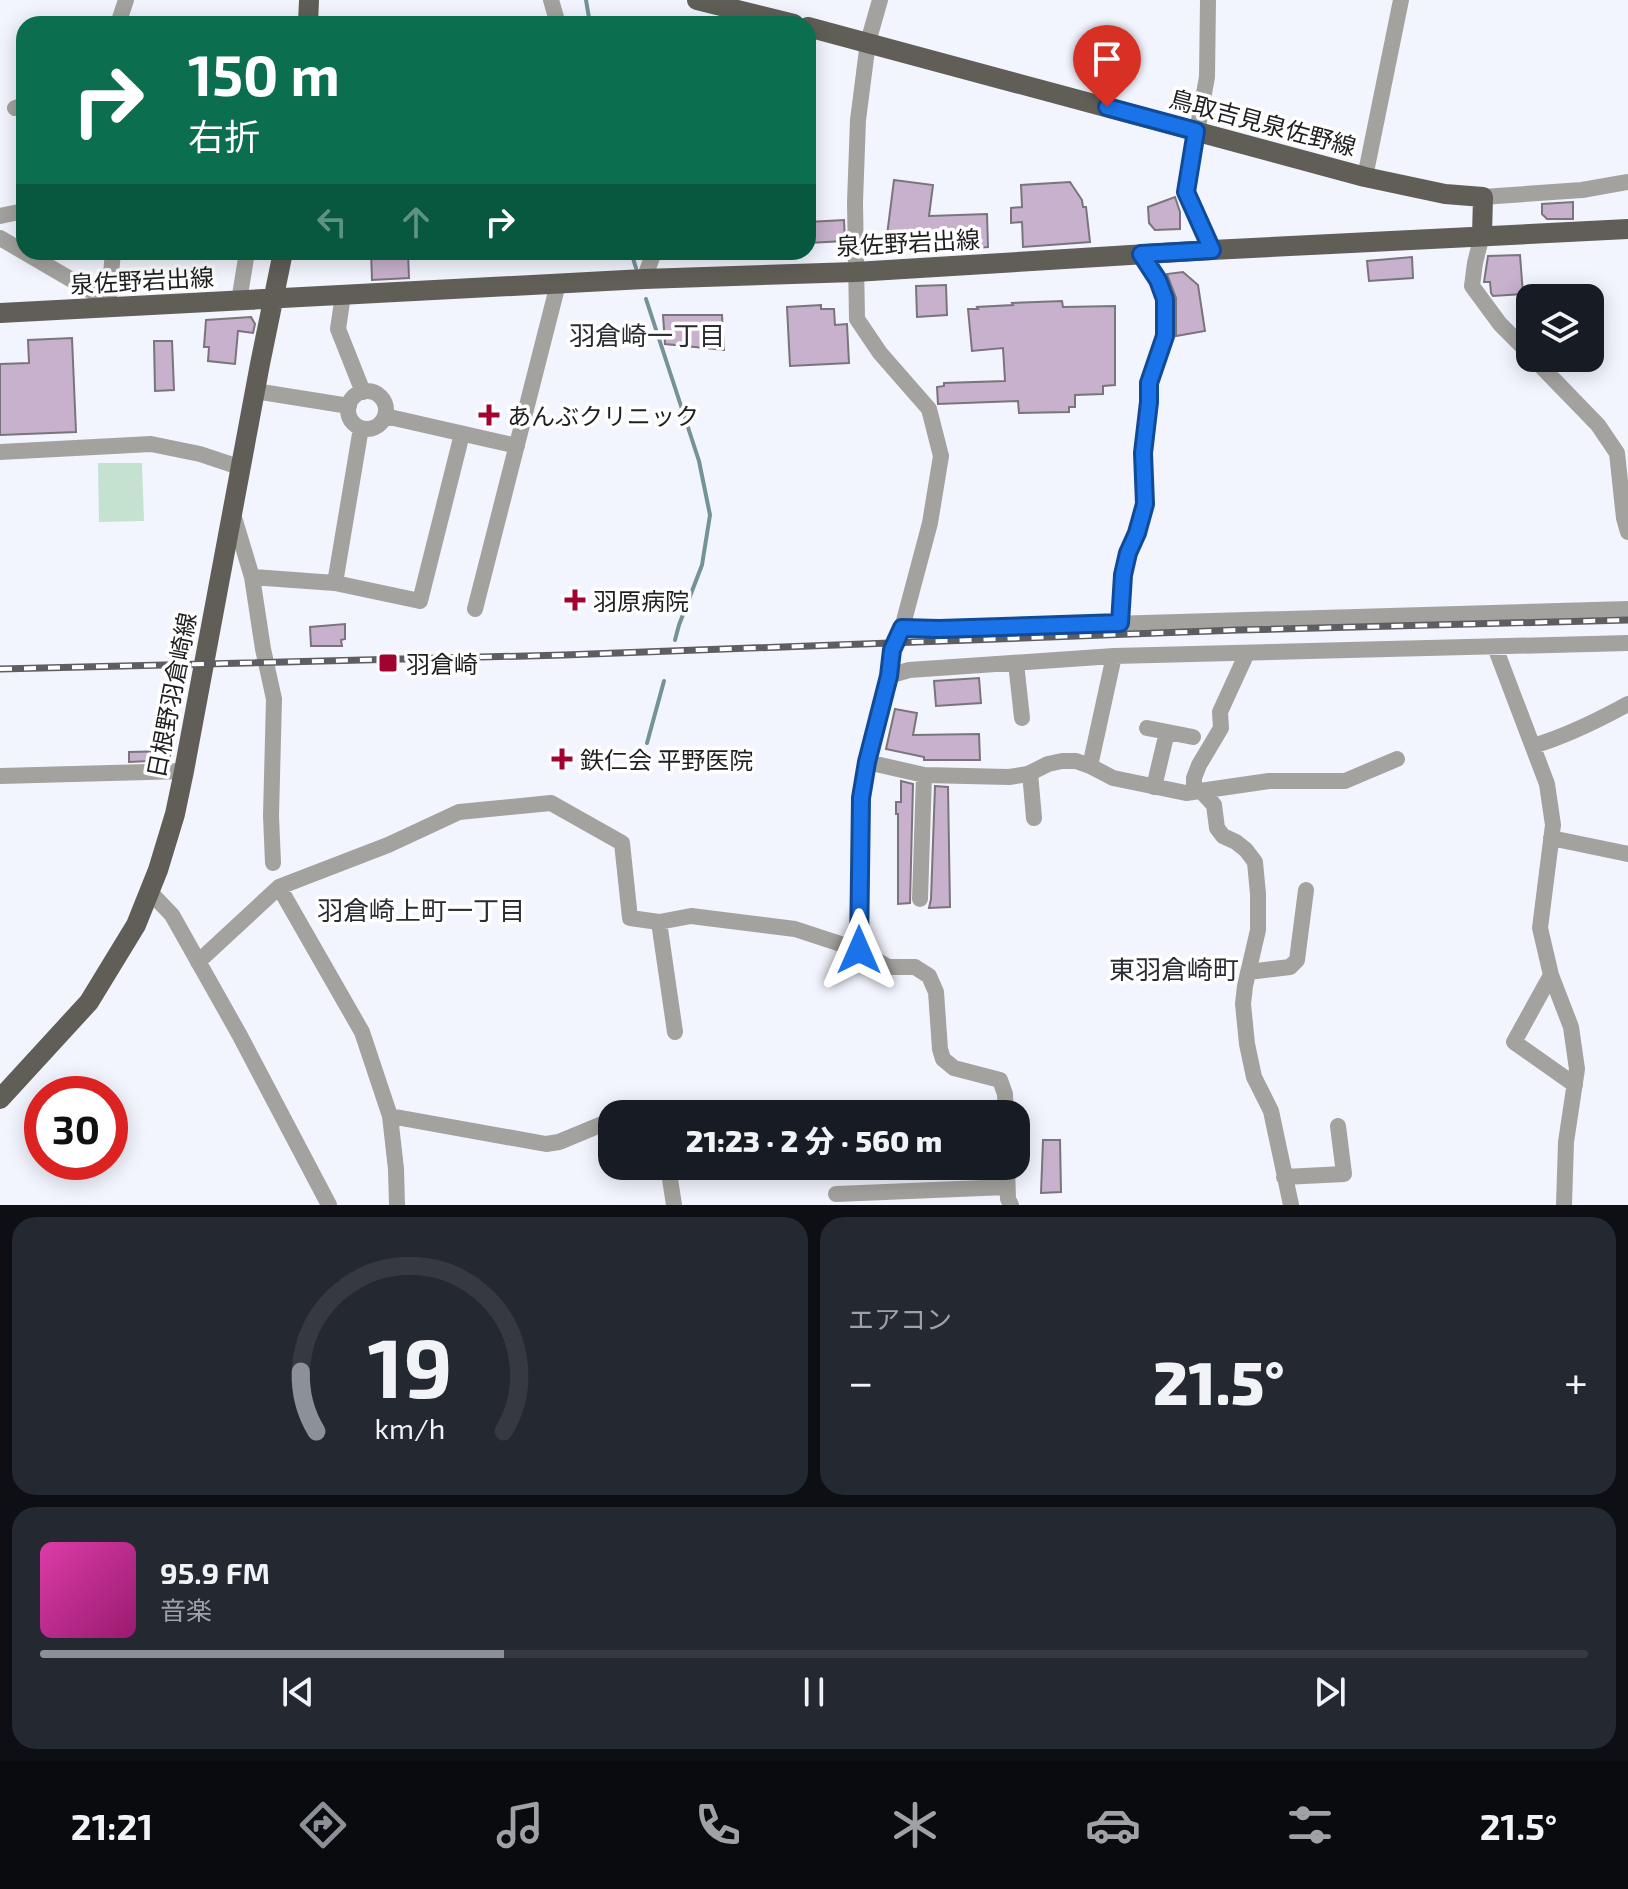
<!DOCTYPE html>
<html lang="ja">
<meta charset="utf-8">
<style>
body{margin:0;font-family:"Exo 2","Noto Sans JP",sans-serif;background:#242831;color:#f1f3f6;height:100vh;display:flex;flex-direction:column;font-size:30px;white-space:nowrap}
*{box-sizing:border-box;margin:0}
p{font-size:26px;color:#9ea1a6}
.icon{flex:none;width:44px;height:44px;fill:none;stroke:currentColor;stroke-width:2;stroke-linecap:round;stroke-linejoin:round}
.map{position:relative;height:1205px;overflow:hidden}
.sheet{display:flex;flex-direction:column;gap:12px;padding:12px;background:#0d0f14;flex:1}
.sheet>*{flex:none}
.guide{position:absolute;left:16px;top:16px;width:800px;height:244px;border-radius:24px;box-shadow:0 4px 20px #0003;background:#0b6e4f;color:#fff;overflow:hidden}
.controls{position:absolute;left:1516px;top:284px;display:grid;gap:16px}
.controls a{display:grid;place-items:center;width:88px;height:88px;border-radius:16px;background:#171b24;box-shadow:0 4px 20px #0003;font-size:40px}
.speed{position:absolute;left:24px;top:1076px;display:flex;gap:16px;font-size:40px;font-weight:700;text-align:center}
.speed>*{display:grid;place-content:center;width:104px;height:104px;border-radius:50%;background:#171b24;box-shadow:0 4px 20px #0003;line-height:1}
.speed .limit{border:12px solid #d22;background:#fff;color:#111}
.pin{position:absolute;display:grid;place-items:center;width:68px;height:68px;color:#fff;margin:-82px -34px;border-radius:50% 50% 50% 0;rotate:-45deg;box-shadow:0 0 8px #0007}
.pin .icon{rotate:45deg}
.me{position:absolute;width:88px;margin:-44px;rotate:0deg;stroke-linejoin:round;filter:drop-shadow(0 0 6px #0008)}
.turn{display:flex;align-items:center;gap:28px;height:168px;padding:0 40px;font-size:36px}
.turn .icon{width:104px;height:104px;stroke-width:2.5}
.turn b{display:block;font-size:56px;line-height:68px}
.lanes{display:flex;align-items:center;height:76px;padding:0 40px;background:#0003;justify-content:center;gap:40px;direction:ltr}
.lanes .off{opacity:.35}
.big{font-size:60px;font-weight:800;line-height:1.1}
.sheet .tile{flex:1;display:flex;flex-direction:column;justify-content:center;gap:12px;min-width:0;padding:0 28px;border-radius:24px;background:#242831}
.sheet .dial{align-items:center;gap:0}
.dial svg{height:208px;overflow:visible;fill:none;stroke:#363941;stroke-width:7;stroke-linecap:round;text-anchor:middle}
.dial text{fill:#f1f3f6;stroke:none}
.song{display:flex;align-items:center;gap:24px}
.cover{width:96px;height:96px;border-radius:12px;background:linear-gradient(135deg,hsl(320 70% 55%),hsl(320 70% 35%))}
.played{height:8px;border-radius:4px;background:linear-gradient(90deg,#8c9099 30%,#363941 30%)}
.keys{display:flex;justify-content:space-around;direction:ltr}
.heat{display:flex;justify-content:space-between;align-items:center;font-size:44px;direction:ltr}
.sheet .tiles{flex:1;display:grid;gap:12px;grid-template-columns:1fr 1fr}
.tile:last-child{grid-column:span 2}
.trip{position:absolute;left:598px;top:1100px;width:432px;height:80px;border-radius:24px;background:#171b24;box-shadow:0 4px 20px #0003;font-weight:800;line-height:80px;text-align:center}
.tabs{display:flex;height:128px;justify-content:space-around;align-items:center;background:#090b0e;color:#9ea1a6}
.tabs .icon{width:56px;height:56px}
.tabs .on{color:#8c9099}
.tabs b{font-size:36px;color:#f1f3f6}
.map>svg:first-child{display:block}
.green{fill:#c4e2cf}
.lines{fill:none;stroke-linecap:round;stroke-linejoin:round}
.stream{stroke:#759297;stroke-width:4}
.building{fill:#c7b1cc;stroke:#7a747b;stroke-width:2}
.minor{stroke:#a3a29e;stroke-width:16}
.major{stroke:#605e57;stroke-width:20}
.rail-casing{stroke:#5d5d62;stroke-width:7}
.rail{stroke:#fff;stroke-width:4;stroke-dasharray:12;stroke-linecap:butt}
.route-casing{stroke:#114b97;stroke-width:20}
.route{stroke:#1a73e8;stroke-width:14}
.poi-dot{fill:#a20230;stroke:#fff;stroke-width:3}
.labels{text-anchor:middle;dominant-baseline:central;stroke-width:7;stroke-linejoin:round;paint-order:stroke}
.street-label{font-size:24px;fill:#1f1f22;stroke:#fff}
.poi-label{font-size:24px;fill:#1f1f22;stroke:#fff;text-anchor:start}
.neighbourhood-label{font-size:26px;fill:#2b2c33;stroke:#fff}
</style>
<div class="map">
<svg width="1628" height="1205" viewBox="0 0 1628 1205">
<rect width="100%" height="100%" fill="#f3f5fe"/>
<path class="green" d="M98,463H142L144,521L99,522Z"/>
<g class="lines">
<path class="stream" d="M586,0L590,24
M631,252L636,268
M646,299L699,461L710,515L702,565L679,625L675,640
M647,743L664,681"/>
</g>
<path class="building" d="M894,180L933,185L929,216L987,214L988,247L939,250L886,243Z
M1070,182L1082,200L1083,207H1086L1090,242L1023,247L1022,222L1011,223V208L1022,207L1021,185Z
M1175,197L1180,212V229L1155,230L1149,223L1148,207Z
M1573,202V219H1547L1542,214V204Z
M844,220L845,241L808,243V222Z
M371,252H408L409,278L372,280Z
M1520,255L1523,294L1493,296L1491,293L1490,282H1484L1488,256Z
M1412,257L1413,278L1369,281L1367,261Z
M1183,272L1198,285L1205,331L1176,336V298L1167,274Z
M946,285L947,315L917,317L916,286Z
M1062,301L1063,307L1115,306V385L1103,386V394L1075,395V407H1069V412L1019,413L1018,401L938,404L937,387L944,386V383L1005,381L1003,348L972,351L968,309H978L977,307L1013,305L1012,303Z
M821,305V309H834L835,325L847,324L849,363L790,366L787,307Z
M663,315H722L724,350L665,344Z
M251,317L255,324L253,333L238,331L235,364L208,361L209,347H204L206,320Z
M72,338L76,432L0,435V364L29,363L28,340Z
M154,341H172L174,390L155,391Z
M345,624V639L341,640L342,646H311L310,627Z
M979,678L981,703L936,706L934,681Z
M895,709L917,713L913,735L979,734L980,760H924V757L886,749Z
M170,751V760L129,762V752Z
M901,781L913,784L910,903L898,904V814H896V802H901Z
M935,786L948,787L950,907L929,908L931,899Z
M1043,1140H1060L1061,1192L1041,1193Z"/>
<g class="lines">
<path class="minor" d="M551,0L558,24
M1208,0L1207,77L1186,192L1212,250
M118,24L126,0
M15,108L24,105
M1365,177L1401,0
M1483,197L1582,190L1628,182
M0,216L24,211
M1482,235L1475,263L1472,286L1500,324L1530,354
M0,238L108,301
M644,279L654,252
M343,295L338,329L363,392
M239,301L247,252
M108,308L113,252
M1533,358L1598,425L1617,453L1624,518L1628,532
M255,391L349,406
M348 410a19 19 0 1 1 38 0a19 19 0 1 1-38 0Z
M385,416L517,446
M361,428L335,583L420,601L462,434
M0,452L151,444L200,454L242,468
M233,514L252,577L263,649L274,699L271,816L273,863
M252,577L335,583
M475,609L558,284
M1120,623L1123,575L1128,553L1137,533L1145,504L1143,453L1149,402V383L1165,336V299L1158,280L1141,254
M902,628L939,629L1628,609
M1495,647L1547,784L1553,825L1540,928L1551,975L1571,1027L1577,1069L1566,1142L1564,1205
M1016,663L1022,718
M889,676L909,670L1114,656L1628,643
M1147,728L1193,737
M1533,746C1567,736 1597,721 1628,704
M867,762L924,775L1009,777L1028,774L1048,764L1062,761H1076L1090,766L1113,778L1186,793L1269,781H1345L1397,759
M1090,766L1114,656
M1030,773L1034,818
M0,776L184,771
M1154,787L1167,732
M1194,792V778L1199,765L1221,728L1220,712L1247,653
M1202,792L1214,805L1217,828L1223,836L1236,842L1246,850L1255,862L1258,894V930L1245,986L1243,1004L1247,1044L1254,1077L1271,1111L1291,1205
M1551,838L1628,854
M279,887L362,1032L390,1116L396,1169L397,1205
M150,892L172,915L239,1034L329,1205
M920,899L924,775
M659,922L675,1032
M859,950L861,798L867,762L889,676L892,650L902,628L930,523L941,456L929,409L880,353L857,319L855,202L858,120L868,42L880,0
M198,962L279,887L388,845L459,812L551,803L622,843L630,918L659,922L691,916L795,929L859,950L888,967H915L929,976L936,992L940,1049L943,1059L954,1068L1000,1080L1005,1094L1006,1114
M1248,972L1290,967L1297,960L1306,890
M1551,975L1514,1042L1575,1085
M625,1114L634,1110L713,1109
M390,1116L546,1144L559,1142L612,1120
M668,1166L674,1205
M1007,1166L1008,1199L1011,1205
M1284,1177L1344,1174L1338,1126
M836,1194L1007,1187"/>
<path class="major" d="M697,0L794,24
M308,24L309,0
M808,27L1365,177L1445,194L1483,197L1482,235
M0,313L644,279L855,272L1212,250L1628,229
M0,1099L89,1002L136,925L158,870L175,814L184,771L260,364L283,252"/>
<g class="rail-casing">
<path id="rail" d="M0,669L564,655L1238,630L1628,620"/>
</g>
<use href="#rail" class="rail"/>
</g>
<g class="lines">
<g class="route-casing">
<path id="route" d="M859,950L861,798L867,762L889,676L892,650L902,628L939,629L1120,623L1123,575L1128,553L1137,533L1145,504L1143,453L1149,402V383L1165,336V299L1158,280L1141,254L1212,250L1186,192L1196,131L1107,107"/>
</g>
<use href="#route" class="route"/>
</g>
<g class="poi-dot">
<path d="M485 403h8v8h8v8h-8v8h-8v-8h-8v-8h8z"/>
<path d="M571 588h8v8h8v8h-8v8h-8v-8h-8v-8h8z"/>
<rect x="378" y="653" width="20" height="20" rx="4"/>
<path d="M558 747h8v8h8v8h-8v8h-8v-8h-8v-8h8z"/>
</g>
<g class="labels">
<g class="street-label">
<text transform="translate(1263 122) rotate(15)">鳥取吉見泉佐野線</text>
<text transform="translate(908 242) rotate(-3)">泉佐野岩出線</text>
<text transform="translate(142 280) rotate(-3)">泉佐野岩出線</text>
<text transform="translate(171 695) rotate(-79)">日根野羽倉崎線</text>
</g>
<g class="poi-label">
<text x="507" y="415">あんぶクリニック</text>
<text x="593" y="600">羽原病院</text>
<text x="406" y="663">羽倉崎</text>
<text x="580" y="759">鉄仁会 平野医院</text>
</g>
<g class="neighbourhood-label">
<text x="647" y="334">羽倉崎一丁目</text>
<text x="421" y="909">羽倉崎上町一丁目</text>
<text x="1174" y="968">東羽倉崎町</text>
</g>
</g>
</svg>
<div class="controls">
<a><svg class="icon" aria-label="layers" viewBox="0 0 24 24"><path d="M12 4l9 5-9 5-9-5zM3 14l9 5 9-5"/></svg></a>
</div>
<div class="speed"><div class="limit">30</div></div>
<div class="pin" style="left:1107px;top:107px;background:#d93025"><svg class="icon" aria-label="arrive" viewBox="0 0 24 24"><path d="M6 21V4h12l-3 4 3 4H6"/></svg></div>
<svg class="me" style="left:859px;top:950px" viewBox="-20 -20 40 40"><path d="M0-17L14 15 0 8-14 15z" fill="#1a73e8" stroke="#fff" stroke-width="4"/></svg>
<div class="trip">21:23 · 2 分 · 560 m</div>
<div class="guide">
<div class="turn"><svg class="icon" aria-label="right" viewBox="0 0 24 24"><path d="M7 20v-9h11M14 6l5 5-5 5"/></svg><div><b>150 m</b>右折</div></div>
<div class="lanes"><svg class="icon off" aria-label="left" viewBox="0 0 24 24"><path d="M17 20v-9H6M10 6l-5 5 5 5"/></svg><svg class="icon off" aria-label="ahead" viewBox="0 0 24 24"><path d="M12 20V5M6 11l6-6 6 6"/></svg><svg class="icon" aria-label="right" viewBox="0 0 24 24"><path d="M7 20v-9h11M14 6l5 5-5 5"/></svg></div>
</div>
</div>
<section class="sheet">
<div class="tiles">
<div class="tile dial"><svg viewBox="0 0 100 80">
<path d="M14 69A42 42 0 1 1 86 69"/>
<path d="M14 69A42 42 0 0 1 8 46" stroke="#8c9099"/>
<text x="50" y="56" font-size="32" font-weight="700">19</text>
<text x="50" y="72" font-size="11">km/h</text>
</svg></div>
<div class="tile"><p>エアコン</p>
<div class="heat"><a>−</a><b class="big">21.5°</b><a>+</a></div>
</div>
<div class="tile">
<div class="song"><i class="cover"></i><div><b>95.9 FM</b><p>音楽</p></div></div>
<div class="played"></div>
<div class="keys"><svg class="icon" aria-label="previous" viewBox="0 0 24 24"><path d="M18 5L8 12l10 7zM5 5v14"/></svg><svg class="icon" aria-label="pause" viewBox="0 0 24 24"><path d="M8 5v14M16 5v14"/></svg><svg class="icon" aria-label="next" viewBox="0 0 24 24"><path d="M6 5l10 7-10 7zM19 5v14"/></svg></div>
</div>
</div>
</section>
<nav class="tabs">
<b>21:21</b>
<svg class="icon on" aria-label="directions" viewBox="0 0 24 24"><path d="M12 3l9 9-9 9-9-9zM9 14v-3h6M13 9l2 2-2 2"/></svg>
<svg class="icon" aria-label="music" viewBox="0 0 24 24"><path d="M9 18V5l10-2v13"/><circle cx="6" cy="18" r="3"/><circle cx="16" cy="16" r="3"/></svg>
<svg class="icon" aria-label="phone" viewBox="0 0 24 24"><path d="M5 4h4l2 5-3 2q2 4 5 5l2-3 5 2v4C11 20 4 13 5 4z"/></svg>
<svg class="icon" aria-label="climate" viewBox="0 0 24 24"><path d="M12 3v18M4 7l16 10M4 17L20 7"/></svg>
<svg class="icon" aria-label="car" viewBox="0 0 24 24"><path d="M5 17H2v-5l4-1 3-4h7l3 4 3 1v5h-3M9 17h6M6 11h13"/><circle cx="7" cy="17" r="2"/><circle cx="17" cy="17" r="2"/></svg>
<svg class="icon" aria-label="filters" viewBox="0 0 24 24"><path d="M4 7h16M4 17h16"/><circle cx="9" cy="7" r="2"/><circle cx="15" cy="17" r="2"/></svg>
<b>21.5°</b>
</nav>
